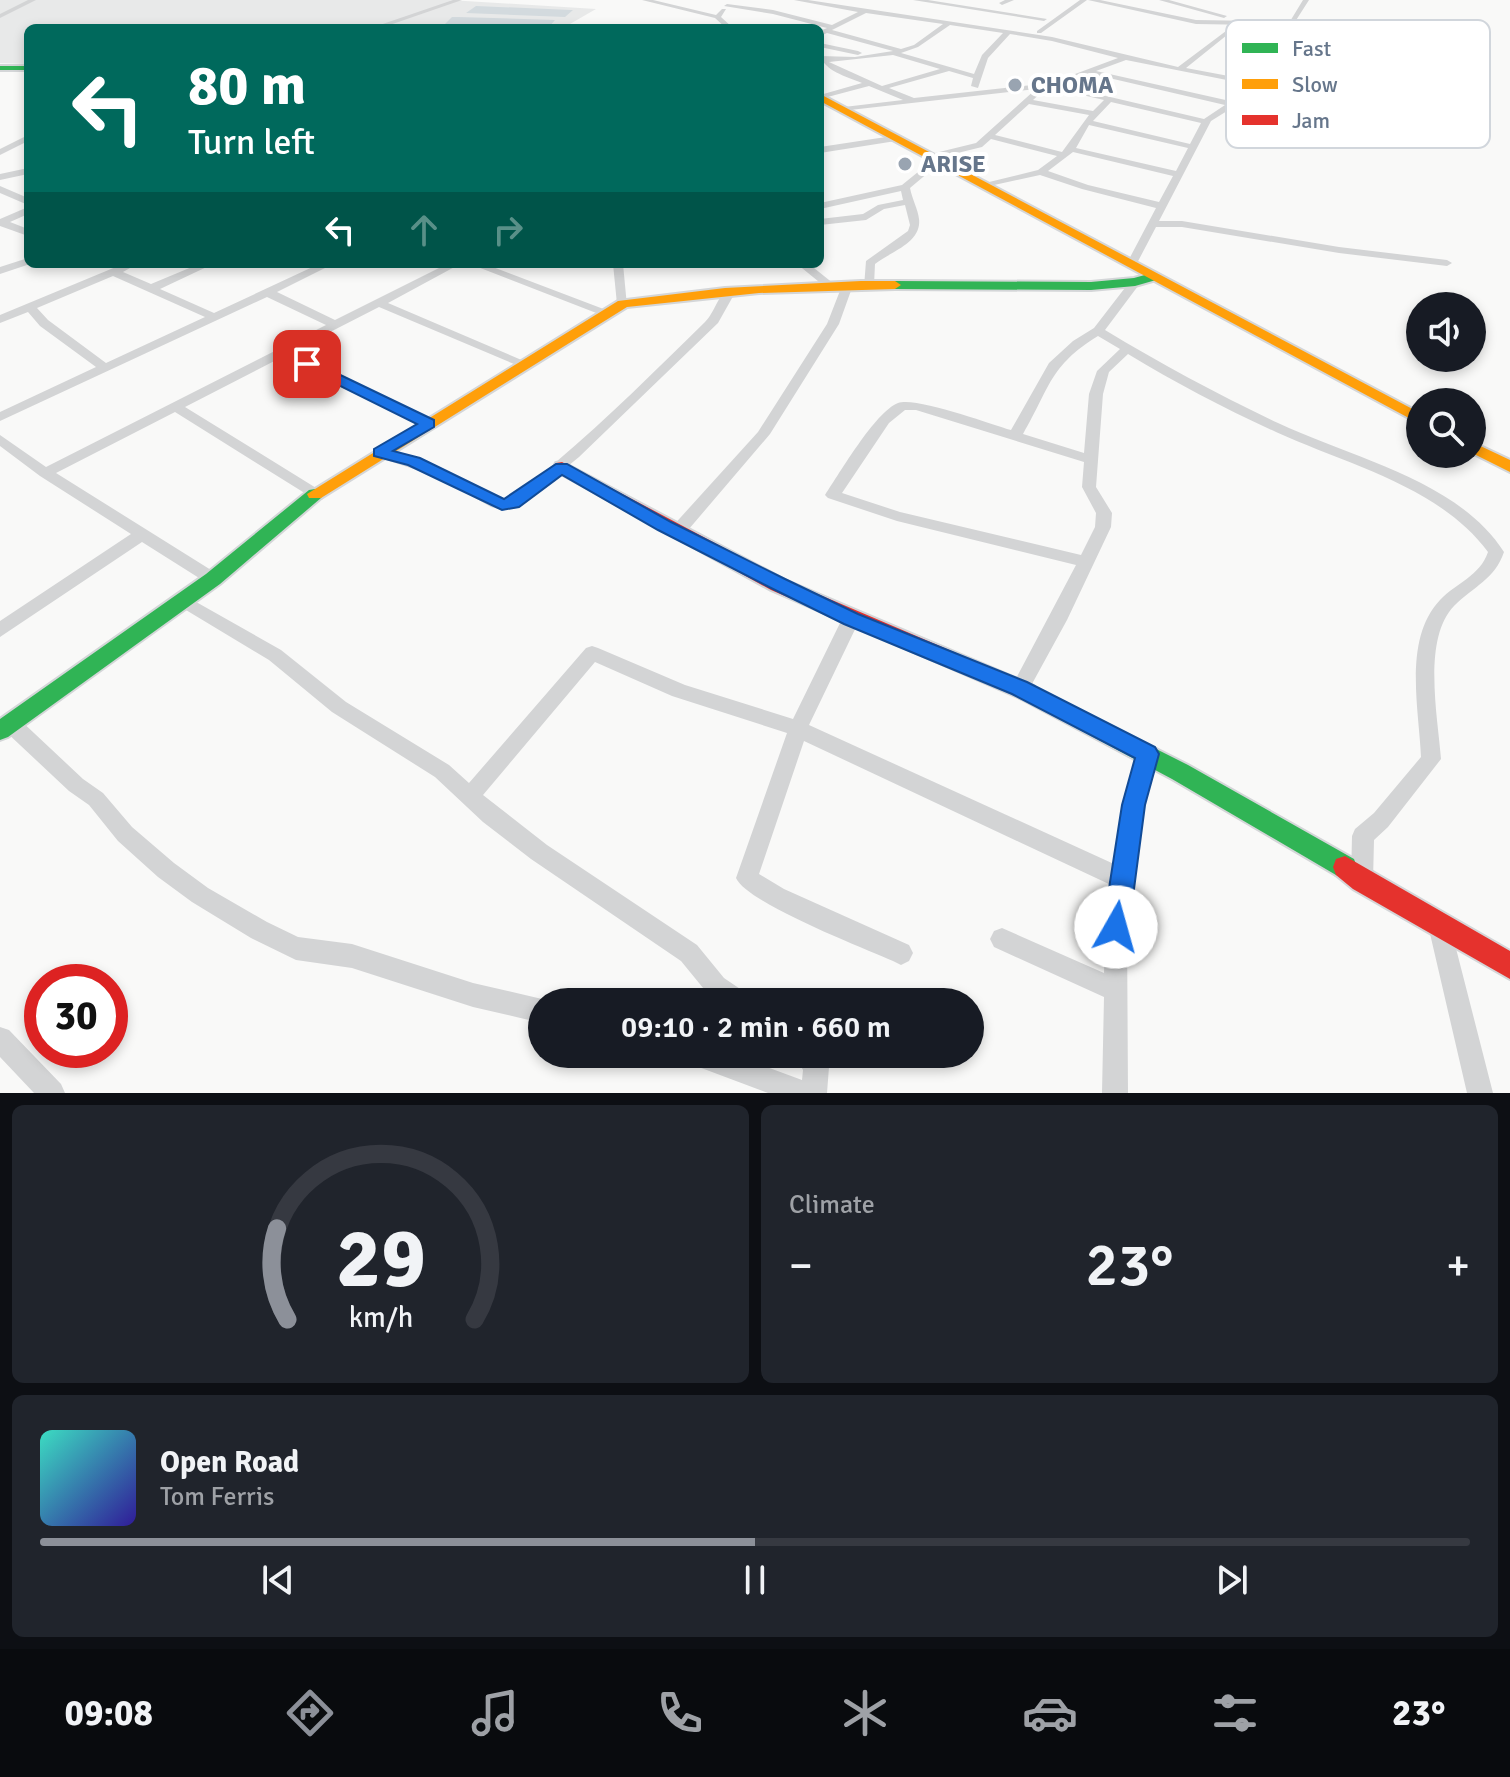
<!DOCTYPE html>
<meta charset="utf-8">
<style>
body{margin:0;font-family:Signika,sans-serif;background:#20242c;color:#f1f3f6;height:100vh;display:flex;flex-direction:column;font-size:30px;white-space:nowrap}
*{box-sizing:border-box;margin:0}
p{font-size:26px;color:#9ea1a6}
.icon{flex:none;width:44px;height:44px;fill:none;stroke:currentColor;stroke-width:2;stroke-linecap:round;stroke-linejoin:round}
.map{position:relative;height:1093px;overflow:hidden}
.side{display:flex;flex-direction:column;gap:12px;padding:12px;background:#0d0f14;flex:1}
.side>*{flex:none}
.top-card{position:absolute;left:24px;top:24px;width:800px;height:244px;border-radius:12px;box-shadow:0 4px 12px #0003;background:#00695c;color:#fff;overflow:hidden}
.tools{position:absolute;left:1406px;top:292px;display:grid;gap:16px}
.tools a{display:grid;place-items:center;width:80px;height:80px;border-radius:50%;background:#171b24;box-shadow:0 4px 12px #0003;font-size:40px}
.speed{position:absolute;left:24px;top:964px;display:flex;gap:16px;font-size:40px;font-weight:700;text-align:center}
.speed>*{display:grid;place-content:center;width:104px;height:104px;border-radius:50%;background:#171b24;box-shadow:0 4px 12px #0003;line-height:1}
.speed .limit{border:12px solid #d22;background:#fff;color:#111}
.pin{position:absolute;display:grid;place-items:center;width:68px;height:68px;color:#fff;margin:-34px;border-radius:16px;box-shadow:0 4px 12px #0006}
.me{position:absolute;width:88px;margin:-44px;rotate:7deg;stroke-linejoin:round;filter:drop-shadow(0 0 6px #0008)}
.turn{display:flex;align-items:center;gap:28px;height:168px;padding:0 32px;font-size:36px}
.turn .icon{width:104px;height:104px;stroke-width:2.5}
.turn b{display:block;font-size:56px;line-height:68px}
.lanes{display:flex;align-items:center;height:76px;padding:0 32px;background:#0003;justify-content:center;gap:40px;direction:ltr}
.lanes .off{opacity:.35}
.big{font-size:60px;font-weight:600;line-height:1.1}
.side .widget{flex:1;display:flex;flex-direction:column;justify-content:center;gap:12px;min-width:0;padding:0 28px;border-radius:12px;background:#20242c}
.side .dial{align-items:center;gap:0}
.dial svg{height:208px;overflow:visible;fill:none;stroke:#363941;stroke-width:7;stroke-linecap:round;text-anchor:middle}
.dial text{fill:#f1f3f6;stroke:none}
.song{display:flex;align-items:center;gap:24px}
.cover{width:96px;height:96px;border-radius:12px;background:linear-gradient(135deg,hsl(170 70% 55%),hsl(250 70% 35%))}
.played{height:8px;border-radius:4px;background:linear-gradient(90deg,#8c9099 50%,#363941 50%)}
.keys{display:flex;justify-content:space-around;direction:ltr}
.heat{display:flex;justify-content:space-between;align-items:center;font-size:44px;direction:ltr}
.side .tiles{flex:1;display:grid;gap:12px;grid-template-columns:1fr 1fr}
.widget:last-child{grid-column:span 2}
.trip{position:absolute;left:528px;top:988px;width:456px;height:80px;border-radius:40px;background:#171b24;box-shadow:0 4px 12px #0003;font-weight:600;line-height:80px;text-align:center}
.menu{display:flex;height:128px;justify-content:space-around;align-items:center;background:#090b0e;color:#9ea1a6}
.menu .icon{width:56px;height:56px}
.menu .current{color:#8c9099}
.menu b{font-size:36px;color:#f1f3f6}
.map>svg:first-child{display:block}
.built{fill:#e8e9e9}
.water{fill:#d3dade}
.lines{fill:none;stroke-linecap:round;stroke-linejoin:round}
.fast-casing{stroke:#d4d6d8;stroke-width:4}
.slow-casing{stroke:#d4d6d8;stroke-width:4}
.jam-casing{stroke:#d4d6d8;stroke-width:4}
.street{fill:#d3d4d5;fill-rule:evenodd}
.fast{fill:#30b455;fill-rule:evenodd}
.slow{fill:#ff9f0a;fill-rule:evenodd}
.jam{fill:#e5322d;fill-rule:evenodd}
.route{fill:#1a73e8;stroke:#114b97;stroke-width:2}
.poi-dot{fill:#99a4b1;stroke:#fff;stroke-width:3}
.labels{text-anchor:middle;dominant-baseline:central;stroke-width:8;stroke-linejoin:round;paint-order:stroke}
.far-poi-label{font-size:24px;font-weight:bold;fill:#66768b;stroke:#fff;text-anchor:start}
.key{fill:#fff;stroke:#d1d6dc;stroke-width:2}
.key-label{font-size:22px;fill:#66768b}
</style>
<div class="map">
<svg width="1510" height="1093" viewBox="0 0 1510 1093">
<rect width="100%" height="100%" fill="#f9f9f8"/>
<path class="built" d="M0,0H449L596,9L563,28H28V64L0,63Z"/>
<path class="water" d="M476,6L571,10H573L565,17L466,13Z
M452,17H458L555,20L549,27L444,25Z"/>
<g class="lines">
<g class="fast-casing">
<path id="fast" d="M0,66H28V70H0Z
M1152,273L1158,277L1156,280L1135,286L1091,290L895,289L889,285L895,281L1091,282L1134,278Z
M315,489L321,490L323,494L321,498L220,584L8,737L0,740V719L206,574L309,490Z
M1027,684L1188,765L1354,859L1357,867L1354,875L1345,878L1336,875L1172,779L1020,698L1017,692L1020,686Z"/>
</g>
<g class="slow-casing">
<path id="slow" d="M820,94L1420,413V424L820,101Z
M861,281H895L901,285L895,289L759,293L627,307L321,498H309L307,494L618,301L725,288Z
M1472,442L1510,460V472L1472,453Z"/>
</g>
<g class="jam-casing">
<path id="jam" d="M562,462L785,580L1034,686L1037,692L1034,698L1027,700L1020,698L771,590L556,471L554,467L556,463Z
M1345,856L1510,951V979L1353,889L1336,875L1333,867L1336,859Z"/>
</g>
<path class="street" d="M28,0H36L0,18V14Z
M453,0H462L381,28H371Z
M642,0H653L716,15L722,9H726L721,17L733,28H726L715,18Z
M794,0H808L1052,37L1178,67L1230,28L1232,31L1186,68L1250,80L1274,34L1256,25L1196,24L1088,0H1100L1196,20L1257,21L1278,31L1289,23L1303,0H1309L1293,25L1279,37L1255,85L1235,106L1211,121L1159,221H1182L1339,247L1447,260L1452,263L1447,266L1339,253L1182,227H1156L1135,267H1127L1126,265L1156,208L1082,189L1040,175L985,187V183L1038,170L1057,156L991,139L982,147L941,157L942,161L910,188C912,199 918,209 919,219C922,243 890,252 875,264L874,285L864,287L866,261L908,231L910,225L905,205L884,209L866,220L820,225V219L863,214L878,205L903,200L901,191L820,209V203L902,185L934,159L930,156L931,154L976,143L1036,89L841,111L844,107L903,100L869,86L820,99V95L862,83C843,75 827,72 820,56L855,57L893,51L827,33L820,36V31L827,28L773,14L724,6L727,4L773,10L832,25L858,12ZM866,13L943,24L914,45L901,49L832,30ZM950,25L1003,33L982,55L974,74L901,53L918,47ZM1010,34L1052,41L1118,58L1051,83L914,98L889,88L949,71L973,78L971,86L978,88L988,58ZM893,55L940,69L882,86L829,62ZM1126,60L1247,84L1230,101L1096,71ZM1089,73L1092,74L1225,105L1204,119L1059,85ZM1052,88L1104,100L1093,111L1033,100L1042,92ZM1111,102L1201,123L1190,144L1093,121ZM1029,104L1089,115L1062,152L995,135ZM1089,125L1188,148L1176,171L1076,148ZM1073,152L1173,176L1159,202L1088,185L1048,171Z
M913,0H928L1047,19L1044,21Z
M1005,0H1014L1002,5L999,3Z
M1080,0H1087L1041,33H1037V31Z
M1159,0H1169L1227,16L1224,18Z
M820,43L858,51L862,53L858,55L820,47Z
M28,135V141L0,155V149Z
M899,135L902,136V140L820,153V147Z
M28,168V174L0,180V174Z
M0,186L28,198V205L0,193Z
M28,207V214L10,222L28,229V236L0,226V219Z
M28,258L30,264L0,274V267Z
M123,264H137L123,272L151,284L199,264H213L160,289L214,313L319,264H333L277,292L335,320L447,264H460L388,303L531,364L529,367H521L379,307L293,351L433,420L435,423L433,426H423L284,356L185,407L321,491L324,494L321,497H311L175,412L56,473L219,575L221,579L219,583H207L142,542L0,637V621L131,534L40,476L0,446V435L46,467L326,325L267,297L0,421V412L96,367L40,326L28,312L0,323V315ZM113,276L205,317L106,363L48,320L37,308Z
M470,264H485L614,313L608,317L604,316Z
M613,264H623L627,306L617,304Z
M797,264H809L834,284L824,286Z
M1135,279L1141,282L1105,330C1161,364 1219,395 1278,423C1352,458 1458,480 1504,552C1495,579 1473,587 1454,606C1422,639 1438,718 1441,759L1388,827L1374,840L1373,881L1370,888L1362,891L1354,888L1351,881L1352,836L1355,829L1374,813L1421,757C1419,709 1403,639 1440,600C1456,583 1480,576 1488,552C1439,486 1348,465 1276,432C1225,409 1176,383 1128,354L1109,372L1103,394L1096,487L1112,513L1111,527L1067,620L1027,693L1020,695L1013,693L1011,688L1076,565L897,521L828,498L825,495C840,473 875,412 898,403C915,396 990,424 1011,430L1049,363L1073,341L1094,328L1131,280ZM1098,336L1120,349L1097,371L1089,394L1084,453L1023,434C1050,388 1049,366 1098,336ZM905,410H916L1084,462L1082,487L1096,513L1095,527L1081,555L900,512L842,493L889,423Z
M843,283L853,285L839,324L770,434L683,536H671L669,532L671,528L758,432L827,324Z
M730,288L736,291L718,323L579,457L524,502L503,510L491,507L438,477L374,456L372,453L379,449L448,471L500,499C521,494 540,476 556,462C608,418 657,369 705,322C715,312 718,294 730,288Z
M182,594L281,650L346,702L449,765L469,783L586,648L592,646L598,648L685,685L793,719L842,619L845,614H857L860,619L809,725L1114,864L1123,805L1137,754L1140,748L1147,746L1154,748L1157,754L1143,805L1127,927L1128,1093H1102L1104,997L994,947L990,939L994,931L1002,928L1104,973L1105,927L1111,885L804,741L759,874L784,889L909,945L913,953L909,961L901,965L893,961C863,948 747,903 736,878L787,733L672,696L595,662L483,795L547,845L697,945L724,978L746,993L749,1002H717L708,994L681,961L531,859L483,822L435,777L332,712L269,660L176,604L174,600L176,596Z
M11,716L18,718L83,779L103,793L132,827L174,863L208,888L267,922L298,937L352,944L473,983L542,999L550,1002H542V1023L473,1007L352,968L296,960L251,938L192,902L158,877L118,841L89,805L69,791L4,730L1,724L4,718Z
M1439,914L1447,917L1450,925L1493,1093H1467L1428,925L1431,917Z
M0,1027L9,1030L61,1084L65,1093H34L0,1057Z
M684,1054H732L802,1080L803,1070L794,1054H822L829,1067L827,1093H768L688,1063Z"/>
<use href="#fast" class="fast"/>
<use href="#slow" class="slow"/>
<use href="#jam" class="jam"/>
</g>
<path class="route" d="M307,359L434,420V427L393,451L420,458L504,499L556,464H567L671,522L785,579L858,614L1027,682L1155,747L1159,754L1145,805L1129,927L1125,936L1116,939L1107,936L1103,927L1122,805L1135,758L1012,694L844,624L771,588L658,530L562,475L519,507L502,510L408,465L374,456V449L417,424L302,367L300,364Z"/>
<g class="poi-dot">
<circle cx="1015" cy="85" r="8"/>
<circle cx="905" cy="164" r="8"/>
</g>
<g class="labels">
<g class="far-poi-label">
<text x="1031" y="85">CHOMA</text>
<text x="921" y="164">ARISE</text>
</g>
</g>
<rect x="1226" y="20" width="264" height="128" rx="12" class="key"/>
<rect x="1242" y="43" width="36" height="10" fill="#30b455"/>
<rect x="1242" y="79" width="36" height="10" fill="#ff9f0a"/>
<rect x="1242" y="115" width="36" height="10" fill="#e5322d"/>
<g class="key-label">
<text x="1292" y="56">Fast</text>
<text x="1292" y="92">Slow</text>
<text x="1292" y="128">Jam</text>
</g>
</svg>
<div class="tools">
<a><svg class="icon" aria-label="sound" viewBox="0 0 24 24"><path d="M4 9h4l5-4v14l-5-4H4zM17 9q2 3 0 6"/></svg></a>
<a><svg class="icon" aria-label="search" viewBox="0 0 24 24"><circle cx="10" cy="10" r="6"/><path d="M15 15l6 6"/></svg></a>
</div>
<div class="speed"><div class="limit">30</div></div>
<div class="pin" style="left:307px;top:364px;background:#d93025"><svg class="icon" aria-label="arrive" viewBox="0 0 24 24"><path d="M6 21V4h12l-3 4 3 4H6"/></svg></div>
<svg class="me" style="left:1116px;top:927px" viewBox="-20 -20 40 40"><circle r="19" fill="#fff"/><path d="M0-13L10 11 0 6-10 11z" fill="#1a73e8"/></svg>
<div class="trip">09:10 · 2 min · 660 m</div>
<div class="top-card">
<div class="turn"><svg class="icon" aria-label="left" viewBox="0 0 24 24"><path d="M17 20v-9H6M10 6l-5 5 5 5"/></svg><div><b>80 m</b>Turn left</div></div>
<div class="lanes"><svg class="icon" aria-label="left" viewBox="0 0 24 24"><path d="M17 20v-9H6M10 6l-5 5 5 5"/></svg><svg class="icon off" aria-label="ahead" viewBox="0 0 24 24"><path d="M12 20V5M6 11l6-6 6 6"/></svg><svg class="icon off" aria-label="right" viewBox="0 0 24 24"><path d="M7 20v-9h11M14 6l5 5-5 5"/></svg></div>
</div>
</div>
<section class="side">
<div class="tiles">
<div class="widget dial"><svg viewBox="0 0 100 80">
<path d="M14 69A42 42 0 1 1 86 69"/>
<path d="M14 69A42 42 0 0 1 10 34" stroke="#8c9099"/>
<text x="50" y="56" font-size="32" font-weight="700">29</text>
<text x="50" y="72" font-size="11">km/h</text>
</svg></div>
<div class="widget"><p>Climate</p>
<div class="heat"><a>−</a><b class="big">23°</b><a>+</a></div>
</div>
<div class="widget">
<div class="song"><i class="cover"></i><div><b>Open Road</b><p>Tom Ferris</p></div></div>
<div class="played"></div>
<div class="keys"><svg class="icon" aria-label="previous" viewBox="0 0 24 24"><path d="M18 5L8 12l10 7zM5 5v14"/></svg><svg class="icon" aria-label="pause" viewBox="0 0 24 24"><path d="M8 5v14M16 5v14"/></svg><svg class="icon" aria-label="next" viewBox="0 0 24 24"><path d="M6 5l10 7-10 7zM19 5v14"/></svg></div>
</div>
</div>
</section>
<nav class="menu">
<b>09:08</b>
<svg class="icon current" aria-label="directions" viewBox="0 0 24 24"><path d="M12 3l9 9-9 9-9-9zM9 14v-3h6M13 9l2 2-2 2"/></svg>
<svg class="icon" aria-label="music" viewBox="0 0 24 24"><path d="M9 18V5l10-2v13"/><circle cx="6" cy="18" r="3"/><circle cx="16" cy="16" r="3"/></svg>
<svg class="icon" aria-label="phone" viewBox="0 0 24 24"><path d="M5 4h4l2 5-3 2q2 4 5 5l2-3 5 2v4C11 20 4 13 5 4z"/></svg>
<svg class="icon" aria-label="climate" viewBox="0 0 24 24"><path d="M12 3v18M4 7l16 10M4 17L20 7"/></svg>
<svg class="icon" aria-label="car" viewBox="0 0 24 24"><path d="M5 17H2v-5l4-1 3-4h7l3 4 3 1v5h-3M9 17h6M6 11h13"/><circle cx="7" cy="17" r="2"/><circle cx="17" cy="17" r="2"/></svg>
<svg class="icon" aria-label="filters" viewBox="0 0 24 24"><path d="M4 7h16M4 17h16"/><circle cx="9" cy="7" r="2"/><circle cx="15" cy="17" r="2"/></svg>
<b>23°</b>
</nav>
